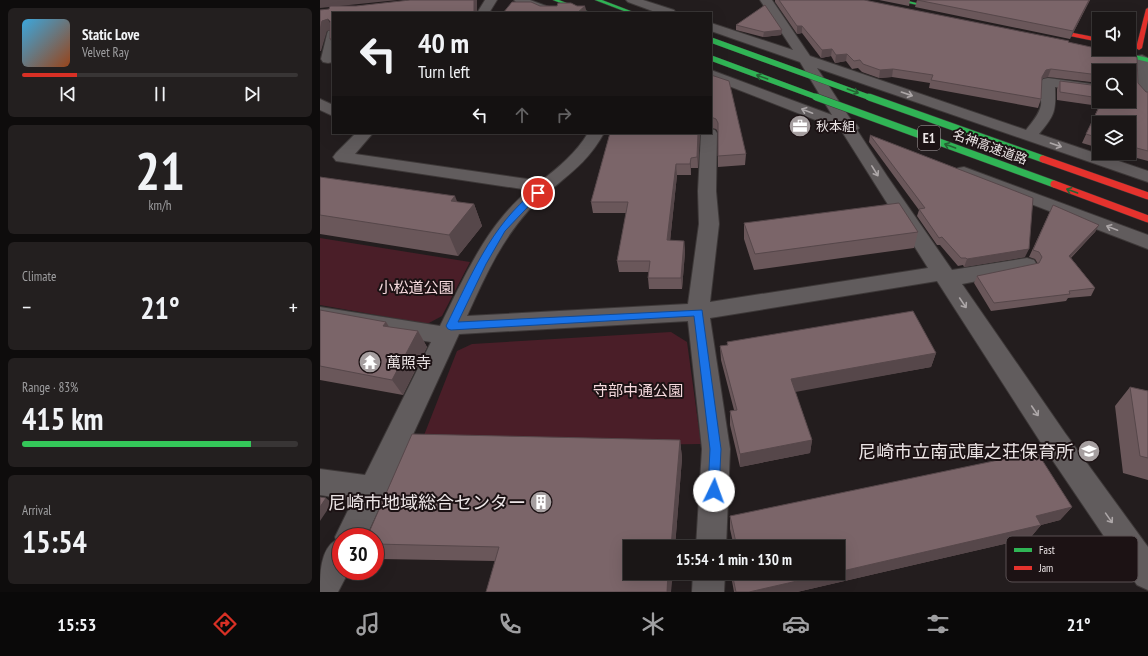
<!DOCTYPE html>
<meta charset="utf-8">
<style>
body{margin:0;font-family:"PT Sans Narrow","Noto Sans JP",sans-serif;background:#231f1f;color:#f1f3f6;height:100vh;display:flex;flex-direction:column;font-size:15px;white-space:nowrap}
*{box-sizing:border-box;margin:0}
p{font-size:13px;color:#9f9fa1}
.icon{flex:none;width:22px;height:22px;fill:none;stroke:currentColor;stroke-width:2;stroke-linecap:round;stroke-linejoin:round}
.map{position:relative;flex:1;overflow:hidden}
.side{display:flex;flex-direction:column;gap:8px;padding:8px;background:#0e0c0c;width:320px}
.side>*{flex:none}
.banner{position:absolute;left:12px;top:12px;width:380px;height:122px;border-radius:0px;box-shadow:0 4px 16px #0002,0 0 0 1px #383535;background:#1a1616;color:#f1f3f6;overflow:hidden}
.buttons{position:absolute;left:772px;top:12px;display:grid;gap:8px}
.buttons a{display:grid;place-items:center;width:44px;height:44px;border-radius:0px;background:#1a1616;box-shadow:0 4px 16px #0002,0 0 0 1px #383535;font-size:20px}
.speed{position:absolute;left:12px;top:528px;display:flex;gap:8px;font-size:20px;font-weight:700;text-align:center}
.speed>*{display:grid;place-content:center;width:52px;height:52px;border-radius:50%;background:#1a1616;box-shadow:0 4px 16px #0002,0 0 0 1px #383535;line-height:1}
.speed .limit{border:6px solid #d22;background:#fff;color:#111}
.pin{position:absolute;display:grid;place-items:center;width:34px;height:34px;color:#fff;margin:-17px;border:2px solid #fff;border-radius:50%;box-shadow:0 1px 4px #0007}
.me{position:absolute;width:44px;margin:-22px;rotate:3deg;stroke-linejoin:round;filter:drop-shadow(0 0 3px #0008)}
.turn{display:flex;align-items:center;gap:14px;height:84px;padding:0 20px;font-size:18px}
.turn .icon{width:52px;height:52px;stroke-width:2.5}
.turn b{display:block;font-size:28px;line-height:34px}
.lanes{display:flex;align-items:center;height:38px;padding:0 20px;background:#0003;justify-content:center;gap:20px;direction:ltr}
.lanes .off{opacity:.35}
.big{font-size:30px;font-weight:800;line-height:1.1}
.side .tile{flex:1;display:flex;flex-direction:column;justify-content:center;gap:6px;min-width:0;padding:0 14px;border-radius:6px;background:#231f1f}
.side .dial{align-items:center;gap:0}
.dial b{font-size:52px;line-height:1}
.song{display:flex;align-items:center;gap:12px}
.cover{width:48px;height:48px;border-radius:6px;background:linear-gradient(135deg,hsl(200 70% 55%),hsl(20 70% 35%))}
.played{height:4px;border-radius:2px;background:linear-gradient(90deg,#d93025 20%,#383535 20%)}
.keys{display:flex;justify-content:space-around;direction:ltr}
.heat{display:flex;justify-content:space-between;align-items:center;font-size:22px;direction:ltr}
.charge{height:6px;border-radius:3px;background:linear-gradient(90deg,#34c759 83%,#383535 0)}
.trip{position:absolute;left:303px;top:540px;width:222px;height:40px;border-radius:0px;background:#1a1616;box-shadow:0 4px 16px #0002,0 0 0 1px #383535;font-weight:800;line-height:40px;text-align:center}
.tabs{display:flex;height:64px;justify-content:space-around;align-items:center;background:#0a0909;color:#9f9fa1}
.tabs .icon{width:28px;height:28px}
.tabs .active{color:#d93025}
.tabs b{font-size:18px;color:#f1f3f6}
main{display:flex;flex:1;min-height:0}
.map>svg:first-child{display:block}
.green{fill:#4a1e28}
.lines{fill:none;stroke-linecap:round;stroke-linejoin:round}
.street-casing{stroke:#3d3838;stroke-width:2}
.fast-casing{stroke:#3d3838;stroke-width:1}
.jam-casing{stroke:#3d3838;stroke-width:1}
.street{fill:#615c5d;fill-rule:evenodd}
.fast{fill:#30b455;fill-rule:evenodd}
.jam{fill:#e5322d;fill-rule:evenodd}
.fast-bridge-far1-casing{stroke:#3d3838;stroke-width:6;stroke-linecap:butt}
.fast-bridge-casing{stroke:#3d3838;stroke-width:8;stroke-linecap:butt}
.jam-bridge-casing{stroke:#3d3838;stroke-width:8;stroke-linecap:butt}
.fast-bridge-far1{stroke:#30b455;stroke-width:5.5}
.fast-bridge{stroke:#30b455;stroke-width:7}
.jam-bridge{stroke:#e5322d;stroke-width:7}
.wall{fill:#6a575a}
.shaded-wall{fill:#56474a}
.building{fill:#7b6569;stroke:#56474a}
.oneway{stroke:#266334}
.oneway2{stroke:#ada7a8}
.route{fill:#1a73e8;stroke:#114b97}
.labels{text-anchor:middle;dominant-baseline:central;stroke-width:4;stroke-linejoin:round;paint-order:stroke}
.far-poi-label{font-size:13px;fill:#ece5e6;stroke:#1c1214;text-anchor:start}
.far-street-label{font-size:13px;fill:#ece5e6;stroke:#1c1214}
.shield{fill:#1c1214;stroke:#aea6a7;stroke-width:1}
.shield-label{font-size:14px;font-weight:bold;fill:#ece5e6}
.park-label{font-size:15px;fill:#f6dade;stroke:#1c1214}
.poi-label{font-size:15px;fill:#ece5e6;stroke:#1c1214;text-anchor:start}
.near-poi-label{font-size:18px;fill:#ece5e6;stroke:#1c1214;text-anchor:end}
.key{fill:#1c1214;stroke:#5a5153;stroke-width:1}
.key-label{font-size:11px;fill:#ece5e6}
</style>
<main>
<section class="side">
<div class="tile">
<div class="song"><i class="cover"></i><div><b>Static Love</b><p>Velvet Ray</p></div></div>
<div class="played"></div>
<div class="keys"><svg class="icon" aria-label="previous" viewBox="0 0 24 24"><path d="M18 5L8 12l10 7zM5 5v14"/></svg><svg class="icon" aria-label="pause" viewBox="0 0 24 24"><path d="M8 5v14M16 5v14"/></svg><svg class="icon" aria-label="next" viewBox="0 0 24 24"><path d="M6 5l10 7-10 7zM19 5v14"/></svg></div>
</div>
<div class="tile dial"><b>21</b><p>km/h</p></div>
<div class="tile"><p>Climate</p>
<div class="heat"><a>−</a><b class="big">21°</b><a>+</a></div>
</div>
<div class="tile"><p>Range · 83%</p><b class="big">415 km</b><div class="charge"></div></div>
<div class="tile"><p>Arrival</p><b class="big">15:54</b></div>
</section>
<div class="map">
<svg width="828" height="592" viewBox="0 0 828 592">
<rect width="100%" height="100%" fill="#231d1e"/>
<path class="green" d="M0,238L150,262L122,316L107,324L0,305Z
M351,332L367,342L381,444L99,448L137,351L152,344Z"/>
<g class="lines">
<g class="street-casing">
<path id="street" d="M165,0H177L169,13H157Z
M194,0H210L237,10L239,13H222L196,2Z
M306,0H323L354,10L356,13H338L308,2Z
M440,0H452L490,56L706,130C712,122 719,115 721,105C722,96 717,87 723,79L728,78L779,85V93L735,87C736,111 735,115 719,134L828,171V182L497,68L533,123L537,125L539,128L537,130L567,176L632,270L707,258L714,260L717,265L714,270L642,284L745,433L828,547V590L817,585L725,449L617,281L390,318L410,449L406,547H376L382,449L368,321L139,334L46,537H21V571H29L18,592H0C0,575 0,549 16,540L15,537L33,500L0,495V469L45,475L111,342L0,323V307L120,326C144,278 166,225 209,190L16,161L13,157L16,153L36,133H53L35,154L221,181C239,167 256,153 268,133H284C263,171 236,181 208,211C180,242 164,279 147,316L368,304L379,224L378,191L381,133H391V129L395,130L397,133L396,191L399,224L390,302L608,268L521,130L391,79V70L512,115L480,62L391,31V23L473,50Z
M13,30V62L8,63L3,62L1,59L7,34L8,31Z
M822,55L828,58V101L823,99L815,91V59L817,56Z
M0,99L13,105V116L0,110Z
M644,167L828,235V249L638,176L635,172L638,168Z
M373,573H405L404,592H372Z"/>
</g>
<g class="fast-casing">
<path id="fast" d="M233,0H239L272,13H265Z
M275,0H282L316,13H309Z
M575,0H584L626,10L624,11Z
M788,49L828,58V62L786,52V50Z"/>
</g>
<g class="jam-casing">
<path id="jam" d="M828,8V20L822,48L819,50L816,48L826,9Z
M723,27L779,38V42L721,30L720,29Z"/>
</g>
<use href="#street" class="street"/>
<use href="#fast" class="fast"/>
<use href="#jam" class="jam"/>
<g class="fast-bridge-far1-casing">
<path id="fast-bridge-far1" d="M391,40L551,98
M391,58L499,98"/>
</g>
<g class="fast-bridge-casing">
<path id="fast-bridge" d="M496,97L734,184
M549,97L723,159"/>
</g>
<g class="jam-bridge-casing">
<path id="jam-bridge" d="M723,159L828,196
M734,184L828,219"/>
</g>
<use href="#fast-bridge-far1" class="fast-bridge-far1"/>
<use href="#fast-bridge" class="fast-bridge"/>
<use href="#jam-bridge" class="jam-bridge"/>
</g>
<path class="wall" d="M455,0H544L748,43L818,83L826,92H828V161L798,153H809V123H779V148L762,143L779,106L737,100V89L740,81L779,86V101H809L779,71V83L728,77L723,78L722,79L721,99L718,108L609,88L610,83L572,77L559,78L542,72L538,68L532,69L526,61L515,63L511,56L501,58L482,33L477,34L455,2Z
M559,0H590L589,6Z
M597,0H770L750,39L595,7Z
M416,25L462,30L461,35L443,37L416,30Z
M391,75L426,154L425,165L398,167V132L396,129L391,128Z
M290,133H380L378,168H371V175H357L350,241H364L365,252L362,289H329L328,278L329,272H299L297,261L306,213H273L271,202Z
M550,135L705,257L644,267L643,265L638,266L620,245H617L597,216L599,210L549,142Z
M0,177L137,202L154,204L162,226L138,256L0,234Z
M733,205L779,225L775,232L751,258L775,288L771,296L748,298L746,301L671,311L654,283L657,276L718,264L715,259L709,257Z
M424,223L598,232L594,248L434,270L424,239Z
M0,310L66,322L69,327L98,331L107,347L83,395L0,380Z
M407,342L616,353L611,367L475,391L492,440L490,453L420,467L410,425V411L414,410L401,360L400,346L407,345Z
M810,387L828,391V480L803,473L795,406Z
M360,440L362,458L355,547H310L175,561L60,559L55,554V537Z
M752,507L740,520L721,525L710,538L477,592H414L412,581V573H518V547H414L410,529V516Z"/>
<path class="shaded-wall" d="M0,0H78L0,8Z
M154,0H157V13H154Z
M769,0H770L750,39L753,31Z
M265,6L267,13H257Z
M8,19L13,29L7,31L1,51H0V30L2,21Z
M477,26H482V33L477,34Z
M462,30L461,35L443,37L444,32Z
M13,38V45L10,39Z
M512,49L511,56L501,58L502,50Z
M527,54L526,61L515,63L516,55Z
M573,69L572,77L559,78L560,70Z
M731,69L728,77L723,78L719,85L722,77L726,70Z
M378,133H380L378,168L377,157Z
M371,158V175L370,164Z
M356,164L357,175L349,251L347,240Z
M135,196L143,217L154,204L162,226L138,256L129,235L131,201Z
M779,225L775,232L745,263L749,256Z
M364,241L365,252L362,289L361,278Z
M709,249L705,257L644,267L647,259Z
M66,322L76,338L63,326Z
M98,331L107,347L83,395L72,380Z
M616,353L611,367L470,393L471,379Z
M360,440L362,458L355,547H351Z
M492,440L490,453L420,467V454Z
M6,498L12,503L0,521V507Z
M752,507L740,520L705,529L716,516Z
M721,525L710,538L477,592H429L512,573H518V572Z
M348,573H353L351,592H347Z"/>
<path class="building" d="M90,0H154V13H13V38L10,39V21L8,19L2,21L0,30V10L9,9L10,6H36Z
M459,0H544L749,41L748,42L817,57L818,83L826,92H828V151L809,146V123H779V138L766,134L782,101H809V71H779V75L731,69L726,70L722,77L721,99L611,80L613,75L573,69L560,70L543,64L540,60L534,61L527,54L516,55L512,49L502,50L482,26H477Z
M597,0H769L753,31Z
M192,2H211L220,6H237L238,3H251L257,6H265L257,13H183Z
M445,5L462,30L444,32L416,25Z
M391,75L409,81L426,154L398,156V123L396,119L391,117Z
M740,81L779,86V98L740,92Z
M290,133H378L377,157L371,158L370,164H356L347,240L364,241L361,278H328L330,261H297L308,202H271Z
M550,135L685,187L713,198L709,249L647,259L646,258H641L622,237L619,238L599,209L605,208Z
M0,177L135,196L131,201L154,204L129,235L0,215Z
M579,203L598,232L435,254L424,223Z
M733,205L779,225L749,256L775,288L749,291L750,294L674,303L657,276L719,263L722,257L719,252L713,250Z
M0,310L66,322L63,326L98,331L72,380L0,366Z
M593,311L616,353L471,379L492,440L420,454L410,411L417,410L400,346L408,345L407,342Z
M810,387L828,391V458L820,456Z
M92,434L360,440L351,547H310V573H348L347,592H166L179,547L55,544V537H47Z
M717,452L752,507L716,516L721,525L518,572V547H417L410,516Z
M0,497L6,498L0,507Z
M412,573H512L429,592H416Z"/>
<defs><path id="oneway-shaft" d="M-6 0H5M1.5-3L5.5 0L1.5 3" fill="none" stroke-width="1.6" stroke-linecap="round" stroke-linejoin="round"/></defs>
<g class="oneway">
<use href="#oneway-shaft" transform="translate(442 77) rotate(-160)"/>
<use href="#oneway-shaft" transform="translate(533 91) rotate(20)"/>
<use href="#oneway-shaft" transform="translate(630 146) rotate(-160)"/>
<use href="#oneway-shaft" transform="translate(752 191) rotate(-160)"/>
</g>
<g class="oneway2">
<use href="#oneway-shaft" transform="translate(587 94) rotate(19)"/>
<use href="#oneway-shaft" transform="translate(487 111) rotate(-159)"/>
<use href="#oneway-shaft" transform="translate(736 145) rotate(19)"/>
<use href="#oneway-shaft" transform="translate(555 171) rotate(58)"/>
<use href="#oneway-shaft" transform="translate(792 228) rotate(-159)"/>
<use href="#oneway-shaft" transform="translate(643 303) rotate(56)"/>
<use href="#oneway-shaft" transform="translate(715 411) rotate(56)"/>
<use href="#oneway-shaft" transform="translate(789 518) rotate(55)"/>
</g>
<path class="route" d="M215,191H218L221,193L185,231L166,264L138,322L382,310L401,449L399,491L398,495L394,497L389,495L388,491L390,449L374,316L131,330L128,329L126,326C150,278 171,225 215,191Z"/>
<defs>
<g id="office-disc" transform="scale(1.15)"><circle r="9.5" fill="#a69fa0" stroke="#1c1214"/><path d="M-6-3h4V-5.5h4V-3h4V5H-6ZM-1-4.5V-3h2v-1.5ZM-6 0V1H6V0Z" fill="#fff"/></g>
<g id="temple-disc" transform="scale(1.15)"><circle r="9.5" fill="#a69fa0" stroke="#1c1214"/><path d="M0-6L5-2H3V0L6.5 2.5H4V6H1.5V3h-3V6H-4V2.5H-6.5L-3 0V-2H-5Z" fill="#fff"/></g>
<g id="school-disc" transform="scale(1.15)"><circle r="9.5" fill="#a69fa0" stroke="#1c1214"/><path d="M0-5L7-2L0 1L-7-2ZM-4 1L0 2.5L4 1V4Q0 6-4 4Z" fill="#fff"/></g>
<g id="building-disc" transform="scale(1.15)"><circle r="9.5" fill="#a69fa0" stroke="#1c1214"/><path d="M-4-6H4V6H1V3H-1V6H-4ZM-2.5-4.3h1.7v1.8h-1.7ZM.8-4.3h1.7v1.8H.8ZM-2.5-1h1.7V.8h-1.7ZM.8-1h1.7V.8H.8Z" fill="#fff"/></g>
</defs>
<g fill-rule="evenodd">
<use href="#office-disc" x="480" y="126"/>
<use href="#temple-disc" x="50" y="362"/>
<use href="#school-disc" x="769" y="451"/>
<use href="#building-disc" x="221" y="502"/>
</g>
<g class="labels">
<g class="far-poi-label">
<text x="496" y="126">秋本組</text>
</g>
<g class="far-street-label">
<text transform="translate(670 147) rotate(20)">名神高速道路</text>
</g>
<rect class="shield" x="598" y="126" width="22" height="24" rx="3"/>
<g class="shield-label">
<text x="609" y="138">E1</text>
</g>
<g class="park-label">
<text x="96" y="287">小松道公園</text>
<text x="318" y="390">守部中通公園</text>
</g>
<g class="poi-label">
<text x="66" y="362">萬照寺</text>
</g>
<g class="near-poi-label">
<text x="754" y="451">尼崎市立南武庫之荘保育所</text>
<text x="206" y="502">尼崎市地域総合センター</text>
</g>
</g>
<rect x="686" y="536" width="132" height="46" rx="6" class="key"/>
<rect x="694" y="548" width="18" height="4" fill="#30b455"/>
<rect x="694" y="566" width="18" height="4" fill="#e5322d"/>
<g class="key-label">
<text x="719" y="554">Fast</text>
<text x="719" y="572">Jam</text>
</g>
</svg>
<div class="buttons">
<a><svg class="icon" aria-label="sound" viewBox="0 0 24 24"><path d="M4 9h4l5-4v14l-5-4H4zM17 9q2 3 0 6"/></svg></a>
<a><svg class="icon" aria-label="search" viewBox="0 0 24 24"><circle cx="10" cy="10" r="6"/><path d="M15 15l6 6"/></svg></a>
<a><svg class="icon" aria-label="layers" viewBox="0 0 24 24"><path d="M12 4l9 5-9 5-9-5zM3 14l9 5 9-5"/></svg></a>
</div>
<div class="speed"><div class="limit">30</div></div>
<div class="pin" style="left:218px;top:193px;background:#d93025"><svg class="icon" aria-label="arrive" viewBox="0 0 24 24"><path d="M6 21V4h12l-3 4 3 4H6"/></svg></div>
<svg class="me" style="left:394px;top:491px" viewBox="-20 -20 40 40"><circle r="19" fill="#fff"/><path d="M0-13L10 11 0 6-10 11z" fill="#1a73e8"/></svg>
<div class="trip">15:54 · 1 min · 130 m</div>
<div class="banner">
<div class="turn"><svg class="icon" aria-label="left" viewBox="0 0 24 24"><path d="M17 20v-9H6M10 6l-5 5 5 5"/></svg><div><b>40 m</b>Turn left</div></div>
<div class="lanes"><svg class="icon" aria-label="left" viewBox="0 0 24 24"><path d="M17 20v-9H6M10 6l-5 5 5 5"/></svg><svg class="icon off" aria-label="ahead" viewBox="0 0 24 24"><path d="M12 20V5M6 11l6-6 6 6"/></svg><svg class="icon off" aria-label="right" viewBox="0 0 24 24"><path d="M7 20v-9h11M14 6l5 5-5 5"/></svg></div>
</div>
</div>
</main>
<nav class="tabs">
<b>15:53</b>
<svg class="icon active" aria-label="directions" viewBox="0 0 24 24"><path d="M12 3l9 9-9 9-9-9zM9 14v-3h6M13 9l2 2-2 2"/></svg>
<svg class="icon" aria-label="music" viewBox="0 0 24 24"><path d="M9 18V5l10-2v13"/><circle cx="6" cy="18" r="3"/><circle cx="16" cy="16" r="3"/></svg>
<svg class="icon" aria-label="phone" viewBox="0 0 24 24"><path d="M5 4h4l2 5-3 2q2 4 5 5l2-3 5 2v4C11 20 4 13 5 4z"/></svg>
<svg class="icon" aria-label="climate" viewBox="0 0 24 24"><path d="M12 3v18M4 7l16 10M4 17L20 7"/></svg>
<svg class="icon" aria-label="car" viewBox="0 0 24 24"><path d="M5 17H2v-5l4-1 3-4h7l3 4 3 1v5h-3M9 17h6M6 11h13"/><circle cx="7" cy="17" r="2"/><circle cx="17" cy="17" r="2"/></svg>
<svg class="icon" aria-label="filters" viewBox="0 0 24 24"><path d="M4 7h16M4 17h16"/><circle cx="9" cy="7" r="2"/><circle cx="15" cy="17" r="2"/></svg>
<b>21°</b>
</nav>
